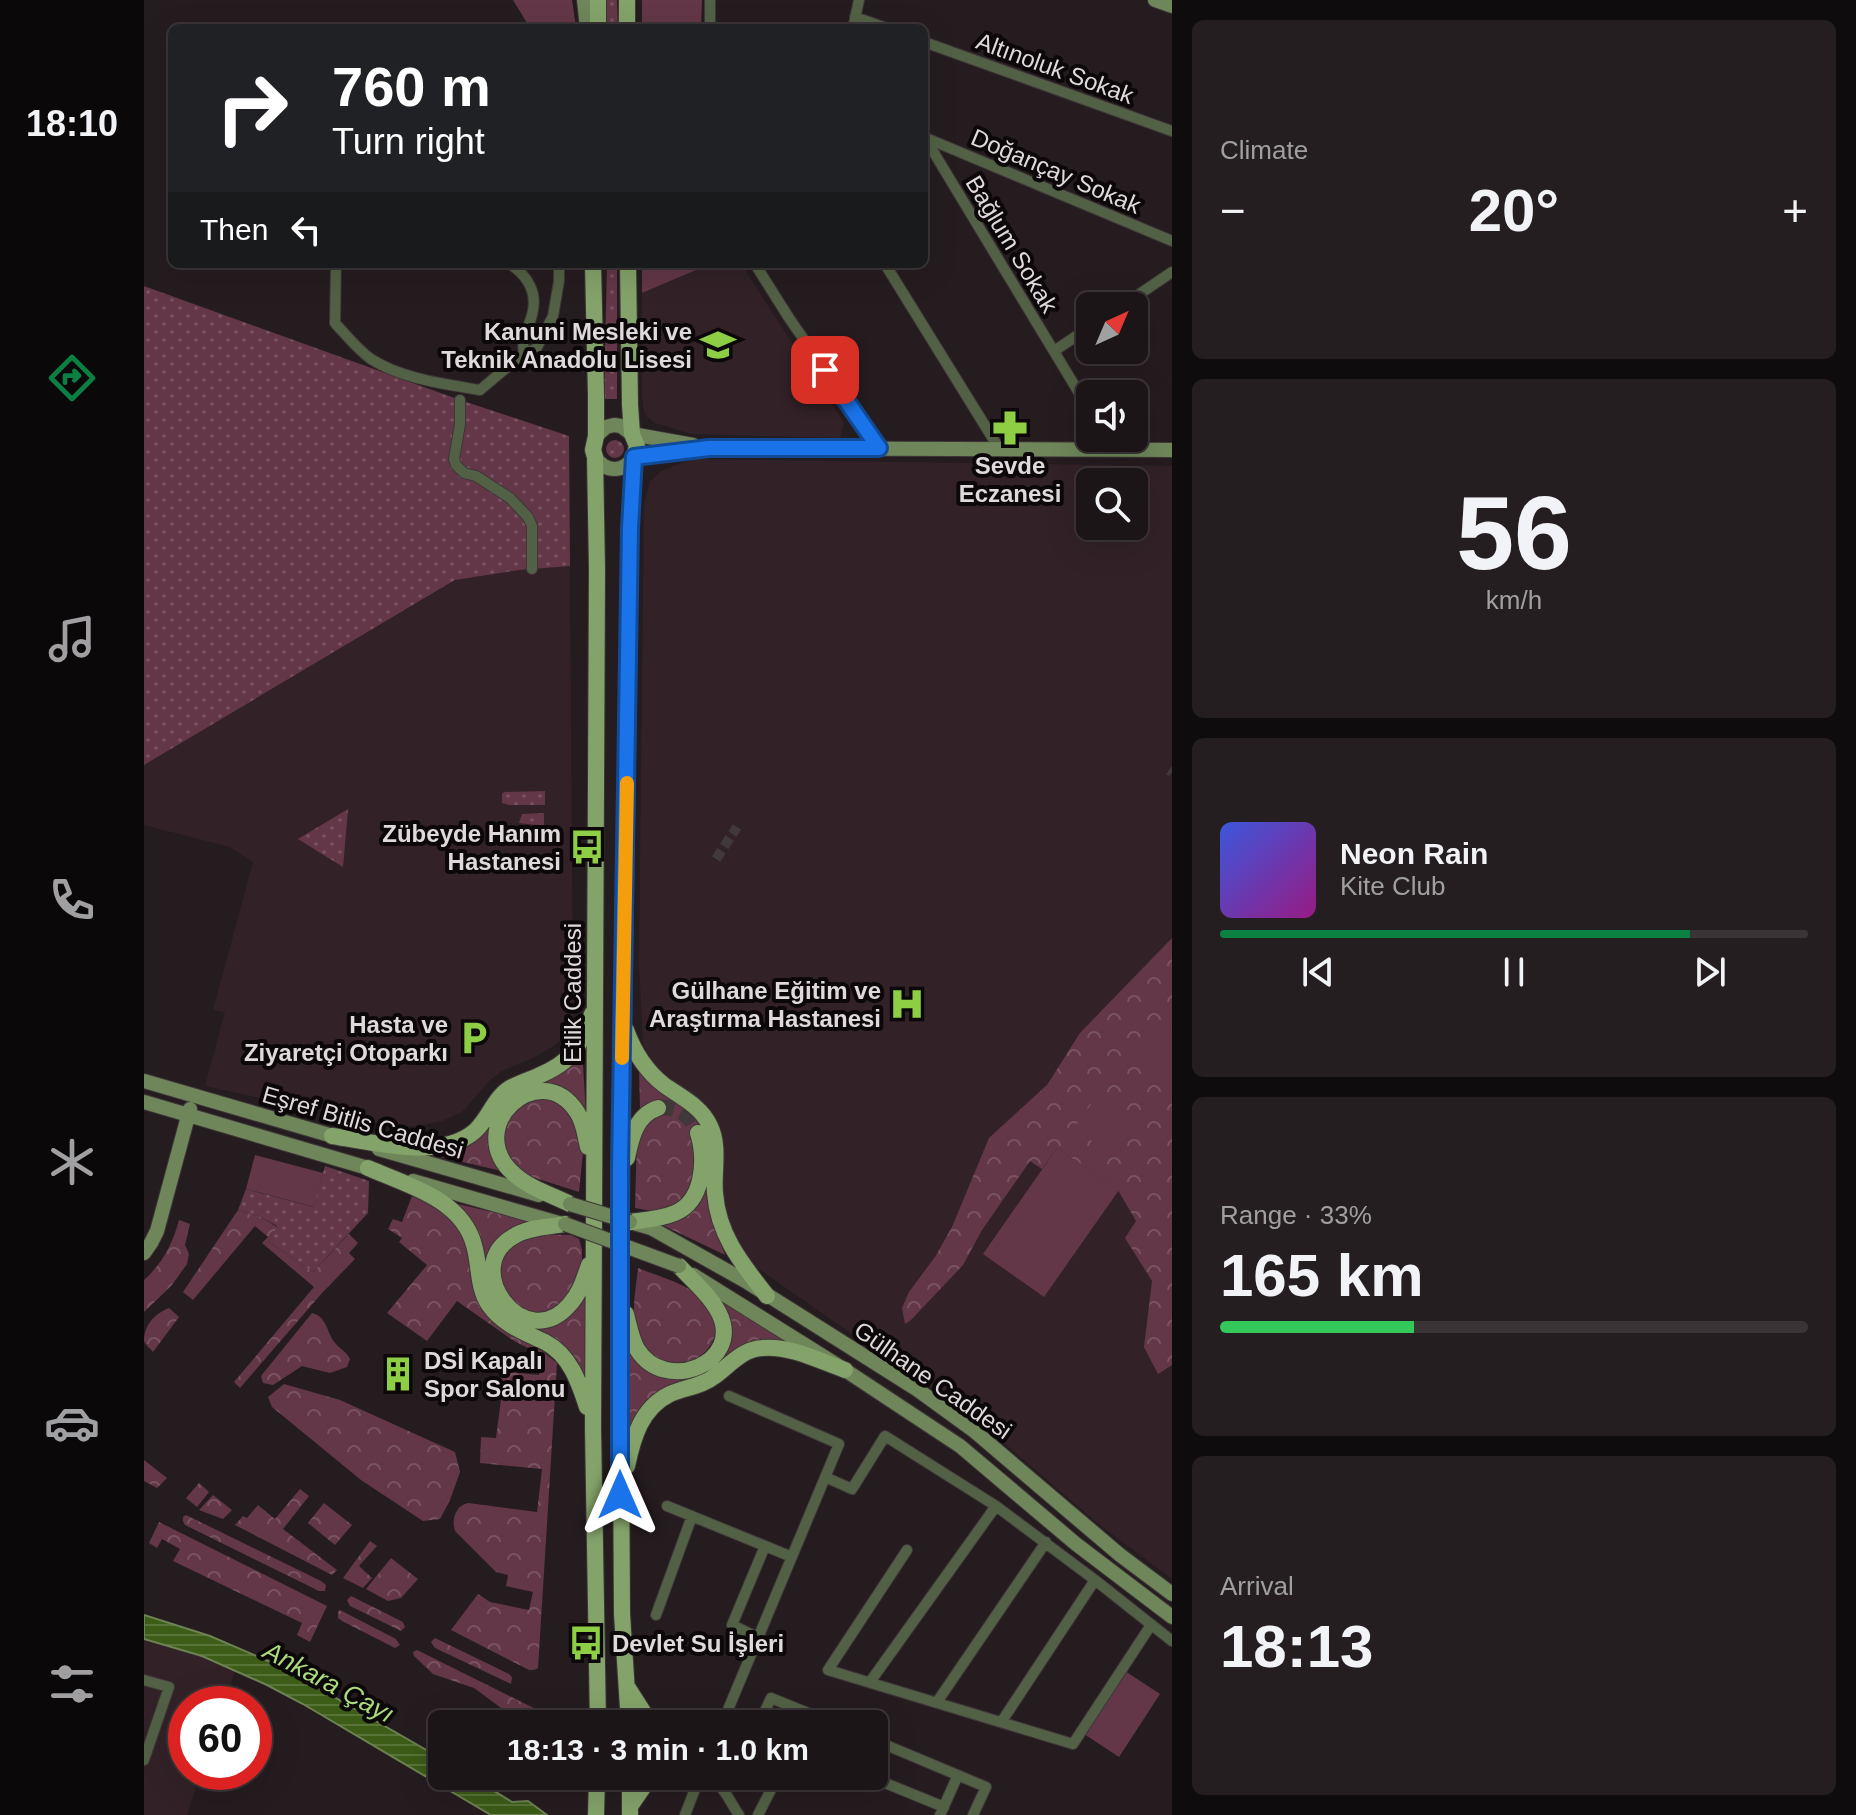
<!DOCTYPE html>
<meta charset="utf-8">
<style>
body{margin:0;font-family:Helvetica,sans-serif;background:#251e20;color:#f1f3f6;height:100vh;display:flex;flex-direction:column;font-size:30px;white-space:nowrap}
*{box-sizing:border-box;margin:0}
p{font-size:26px;color:#a09fa1}
.icon{flex:none;width:44px;height:44px;fill:none;stroke:currentColor;stroke-width:2;stroke-linecap:round;stroke-linejoin:round}
.map{position:relative;flex:1;overflow:hidden}
.details{display:flex;flex-direction:column;gap:20px;padding:20px;background:#0f0c0d;width:684px}
.details>*{flex:none}
.top-card{position:absolute;left:24px;top:24px;width:760px;height:244px;border-radius:12px;box-shadow:0 8px 32px #0002,0 0 0 2px #3a3436;background:#202124;color:#fff;overflow:hidden}
.needle{width:52px;rotate:44deg}
.fabs{position:absolute;left:932px;top:292px;display:grid;gap:16px}
.fabs a{display:grid;place-items:center;width:72px;height:72px;border-radius:12px;background:#1c1517;box-shadow:0 8px 32px #0002,0 0 0 2px #3a3436;font-size:40px}
.speed{position:absolute;left:24px;top:1686px;display:flex;gap:16px;font-size:40px;font-weight:700;text-align:center}
.speed>*{display:grid;place-content:center;width:104px;height:104px;border-radius:50%;background:#1c1517;box-shadow:0 8px 32px #0002,0 0 0 2px #3a3436;line-height:1}
.speed .limit{border:12px solid #d22;background:#fff;color:#111}
.pin{position:absolute;display:grid;place-items:center;width:68px;height:68px;color:#fff;margin:-34px;border-radius:16px;box-shadow:0 4px 12px #0006}
.me{position:absolute;width:88px;margin:-44px;rotate:0deg;stroke-linejoin:round;filter:drop-shadow(0 0 6px #0008)}
.turn{display:flex;align-items:center;gap:28px;height:168px;padding:0 32px;font-size:36px}
.turn .icon{width:104px;height:104px;stroke-width:2.5}
.turn b{display:block;font-size:56px;line-height:68px}
.then{display:flex;align-items:center;height:76px;padding:0 32px;background:#0003;gap:16px;font-size:30px}
.big{font-size:60px;font-weight:800;line-height:1.1}
.details .widget{flex:1;display:flex;flex-direction:column;justify-content:center;gap:12px;min-width:0;padding:0 28px;border-radius:12px;background:#251e20}
.details .dial{align-items:center;gap:0}
.dial b{font-size:104px;line-height:1}
.song{display:flex;align-items:center;gap:24px}
.cover{width:96px;height:96px;border-radius:12px;background:linear-gradient(135deg,hsl(230 70% 55%),hsl(310 70% 35%))}
.played{height:8px;border-radius:4px;background:linear-gradient(90deg,#0b8043 80%,#3a3436 80%)}
.keys{display:flex;justify-content:space-around;direction:ltr}
.heat{display:flex;justify-content:space-between;align-items:center;font-size:44px;direction:ltr}
.charge{height:12px;border-radius:6px;background:linear-gradient(90deg,#34c759 33%,#3a3436 0)}
.trip{position:absolute;left:284px;top:1710px;width:460px;height:80px;border-radius:12px;background:#1c1517;box-shadow:0 8px 32px #0002,0 0 0 2px #3a3436;font-weight:800;line-height:80px;text-align:center}
main{display:flex;flex:1;min-height:0}
.menu{display:flex;flex-direction:column;width:144px;justify-content:space-around;align-items:center;background:#0b0809;color:#a09fa1}
.menu .icon{width:56px;height:56px}
.menu .selected{color:#0b8043}
.menu b{font-size:36px;color:#f1f3f6}
.map>svg:first-child{display:block}
.built{fill:#322228;fill-rule:evenodd}
.grass{fill:url(#grass-dots)}
.forest{fill:url(#forest-crowns)}
.park{fill:#633747}
.water{fill:url(#water-rules);stroke:#6d8252;stroke-width:2}
.lines{fill:none;stroke-linecap:round;stroke-linejoin:round}
.minor-tunnel{stroke:#41383b;stroke-width:10;stroke-dasharray:10 5;stroke-linecap:butt}
.primary-tunnel{stroke:#41383b;stroke-width:16;stroke-dasharray:16 8;stroke-linecap:butt}
.minor-casing{stroke:#3f3639;stroke-width:12}
.secondary-casing{stroke:#3f3639;stroke-width:16}
.primary-casing{stroke:#3f3639;stroke-width:18}
.minor{stroke:#526145;stroke-width:10}
.secondary{stroke:#6e865a;stroke-width:14}
.primary{stroke:#84a36a;stroke-width:16}
.secondary-bridge-casing{stroke:#3f3639;stroke-width:16;stroke-linecap:butt}
.secondary-bridge{stroke:#6e865a;stroke-width:14}
.route-casing{stroke:#114b97;stroke-width:20}
.route{stroke:#1a73e8;stroke-width:14}
.slow{stroke:#f59e0b;stroke-width:14}
.labels{text-anchor:middle;dominant-baseline:central;stroke-width:8;stroke-linejoin:round;paint-order:stroke}
.street-label{font-size:24px;fill:#dfd9db;stroke:#0c0809}
.poi-label{font-size:24px;font-weight:bold;fill:#dfd9db;stroke:#0c0809;text-anchor:end}
.water-label{font-size:26px;font-style:italic;fill:#aadb7d;stroke:#0c0809}
</style>
<main>
<nav class="menu">
<b>18:10</b>
<svg class="icon selected" aria-label="directions" viewBox="0 0 24 24"><path d="M12 3l9 9-9 9-9-9zM9 14v-3h6M13 9l2 2-2 2"/></svg>
<svg class="icon" aria-label="music" viewBox="0 0 24 24"><path d="M9 18V5l10-2v13"/><circle cx="6" cy="18" r="3"/><circle cx="16" cy="16" r="3"/></svg>
<svg class="icon" aria-label="phone" viewBox="0 0 24 24"><path d="M5 4h4l2 5-3 2q2 4 5 5l2-3 5 2v4C11 20 4 13 5 4z"/></svg>
<svg class="icon" aria-label="climate" viewBox="0 0 24 24"><path d="M12 3v18M4 7l16 10M4 17L20 7"/></svg>
<svg class="icon" aria-label="car" viewBox="0 0 24 24"><path d="M5 17H2v-5l4-1 3-4h7l3 4 3 1v5h-3M9 17h6M6 11h13"/><circle cx="7" cy="17" r="2"/><circle cx="17" cy="17" r="2"/></svg>
<svg class="icon" aria-label="filters" viewBox="0 0 24 24"><path d="M4 7h16M4 17h16"/><circle cx="9" cy="7" r="2"/><circle cx="15" cy="17" r="2"/></svg>
</nav>
<div class="map">
<svg width="1028" height="1815" viewBox="0 0 1028 1815">
<defs>
<pattern id="grass-dots" width="8" height="8" patternUnits="userSpaceOnUse" patternTransform="scale(2)"><rect width="8" height="8" fill="#633747"/><path d="M2 2h.1M6 6h.1" fill="none" stroke="#795361" stroke-width="1.8" stroke-linecap="round"/></pattern>
<pattern id="forest-crowns" width="20" height="18" patternUnits="userSpaceOnUse" patternTransform="scale(2)"><rect width="20" height="18" fill="#633747"/><path d="M2 6a3 3 0 1 1 6 0M12 15a3 3 0 1 1 6 0" fill="none" stroke="#795361"/></pattern>
<pattern id="water-rules" width="6" height="5" patternUnits="userSpaceOnUse" patternTransform="scale(2)"><rect width="6" height="5" fill="#3c5c17"/><path d="M0 2.5h6" fill="none" stroke="#587338"/></pattern>
</defs>
<rect width="100%" height="100%" fill="#251c1f"/>
<path class="built" d="M566,264H597L700,423L696,438L547,434L511,423L504,418L500,412L498,397V293Z
M553,459L1028,466V1579L957,1526L819,1408L728,1348L612,1267L598,1251L587,1232L580,1204L576,1148L554,1100L511,1067L499,1045L495,962L500,503L506,482L517,471L540,462ZM946,482H990V526H946Z
M426,566L429,1021L421,1036L411,1045L389,1058L358,1071L345,1081L318,1112L298,1121L274,1126L248,1127L61,1086L81,1012L69,1010L109,862L86,847L0,825V765L312,580L376,570Z
M0,1639L58,1656L91,1671L80,1704H42V1772H57L43,1815H0Z"/>
<path class="grass" d="M462,0H473L474,28H463Z
M463,264H473V399H460Z
M0,286L316,400L425,436L426,566L376,570L311,580L0,765Z
M462 449a9 9 0 1 1 18 0a9 9 0 1 1-18 0Z
M401,791V805H365L358,803V794L360,792Z
M204,809L199,867L154,839Z
M400,813V826L375,823L378,814Z
M181,1166L225,1181L224,1213L169,1272L125,1242L133,1226L117,1217L94,1210L102,1189L169,1207Z"/>
<path class="forest" d="M1028,938V1365L1014,1374L1000,1347L1008,1281L981,1238L992,1221L974,1190L913,1148L898,1169L886,1161L838,1230L819,1265L767,1320L761,1324L758,1308L765,1292L791,1257L808,1227L845,1138L903,1085L936,1033Z
M438,1048L442,1115C407,1051 313,1107 362,1172L284,1154C312,1152 331,1143 346,1119C352,1110 357,1101 366,1094C372,1089 381,1087 388,1084C413,1075 423,1069 438,1048Z
M495,1070L555,1118L563,1136L566,1213L581,1255L514,1223L539,1214L555,1167L537,1205L513,1212L491,1208L493,1135L504,1106L496,1109Z
M405,1098L427,1112L439,1153L435,1192L385,1176L365,1160L359,1141L364,1117L384,1100Z
M268,1196L292,1206L311,1224L376,1339L398,1351L413,1363L394,1668L390,1670H385L307,1630L334,1594L346,1602L385,1610L389,1592L362,1586L364,1575L352,1572L311,1531C307,1520 312,1505 324,1503L393,1512L398,1469L336,1463L337,1437L352,1438L359,1384L356,1383L357,1371L395,1375L398,1355L370,1341L313,1301L283,1341L243,1313L283,1265L255,1242L258,1238L244,1229L249,1219L258,1222Z
M310,1203L394,1223L395,1226C389,1227 381,1226 376,1228C365,1232 355,1244 350,1254C324,1310 410,1360 440,1286L444,1287L442,1382C436,1367 426,1351 413,1342C392,1327 367,1324 350,1302C328,1272 347,1239 311,1207Z
M94,1210L117,1217L133,1227L125,1242L169,1272L205,1234L214,1243L205,1253L211,1259L178,1293L96,1388L90,1382L170,1287L118,1243L124,1237L111,1226L49,1300L39,1292Z
M35,1220L46,1224L41,1245L45,1254L43,1264L28,1285L0,1312V1280C18,1264 29,1243 35,1220Z
M386,1234L427,1235L435,1239L438,1250V1270L425,1300L397,1315L370,1306L352,1280L359,1251Z
M494,1268C511,1275 530,1280 545,1289C551,1292 555,1297 559,1302C603,1348 517,1397 494,1336C486,1316 492,1289 494,1268Z
M576,1299L667,1355L630,1342L573,1368L503,1404L486,1427V1346C517,1372 532,1394 569,1362Z
M25,1308L35,1317L9,1352C6,1348 2,1346 0,1341C0,1324 12,1313 25,1308Z
M168,1313C184,1317 182,1333 192,1344C197,1350 202,1351 206,1359L203,1367L186,1373L158,1366L129,1385L119,1383L117,1376Z
M140,1384L196,1400L311,1452L316,1472L306,1500L296,1519L279,1521L217,1480L128,1407L124,1397Z
M0,1460L23,1478L13,1488L0,1481Z
M55,1483L65,1492L53,1507L42,1498Z
M156,1489L165,1496L139,1529L193,1570L188,1575L91,1525L99,1516L103,1518L114,1505L131,1519Z
M69,1495L88,1510L79,1519L55,1510Z
M180,1503L208,1525L191,1545L164,1523Z
M42,1515L177,1581L182,1585L181,1591H175L41,1525L39,1521V1517Z
M15,1522L183,1606L166,1642L153,1635L158,1623L29,1561L36,1549L18,1539L13,1548L5,1543Z
M226,1541L233,1546L215,1566L228,1578L219,1588L199,1578Z
M247,1558L274,1579L257,1598L244,1601L222,1589Z
M207,1596L259,1622L261,1627L257,1631L206,1606L203,1600Z
M196,1610L252,1639L256,1645L251,1648L198,1621L194,1618V1612Z
M291,1638L365,1674L368,1677L367,1684L291,1648L287,1642Z
M273,1650L414,1720V1724H379L330,1688L289,1674L270,1656L269,1652Z"/>
<path class="park" d="M369,0H428L432,28H386Z
M498,0H558L557,28H498Z
M498,264H566L498,293Z
M1010,1019L1028,1032V1077L1022,1085L982,1055Z
M951,1099L991,1129L970,1158L930,1128Z
M913,1148L975,1190L900,1297L839,1254Z
M111,1155L179,1173L170,1207L102,1189Z
M981,1671L1016,1694L975,1757L940,1734Z"/>
<path class="water" d="M0,1615L66,1636L136,1666L298,1759V1776H326L368,1802L384,1801L403,1815H347L159,1704L123,1685L58,1656L0,1639Z"/>
<g class="lines">
<path class="minor-tunnel" d="M1025,770L1028,772
M572,859L593,827"/>
<path class="primary-tunnel" d="M514,1108C535,1106 546,1114 554,1133"/>
<g class="minor-casing">
<path id="minor" d="M566,0V28
M711,17L742,28
M709,28L715,0
M780,42L1028,131
M781,138L946,411
M782,138L1028,241
M192,264L191,323C202,335 214,350 227,359C258,379 301,384 336,390L380,353
M366,264C384,276 394,293 388,315C384,331 377,334 380,353L392,349L409,316L415,281V264
M611,264L645,318L735,448
M741,264L856,450
M978,306L1028,272
M910,351L946,327
M316,400V424L310,459L312,465L320,473L332,476L366,498L384,517L388,526V569
M681,1477L708,1489L741,1436L852,1506L951,1580L1028,1641
M523,1506L648,1557
M763,1550L684,1670L929,1744L1007,1625
M512,1615L548,1516
M615,1638L588,1625L621,1546
M0,1680L25,1687L0,1760
M726,1682L852,1506
M793,1702L902,1542
M858,1721L951,1580
M578,1724L695,1444L585,1396
M615,1724L627,1698L691,1724
M730,1740L842,1787L829,1815
M559,1776C582,1786 582,1796 595,1815
M724,1776L800,1807
M541,1815L556,1776
M614,1815L634,1776
M796,1815L814,1775"/>
</g>
<g class="secondary-casing">
<path id="secondary" d="M440,0L443,28
M1011,0L1028,6
M452,436L462,427L470,425L477,426L488,434L549,445
M451,457C462,473 479,473 490,457L565,448L1028,450
M0,1081L199,1139
M0,1102L234,1171
M235,1149L395,1195
M269,1181L418,1224
M486,1222L507,1228L603,1282L774,1390L829,1430L976,1555L1028,1594
M0,1253L7,1243L13,1231L46,1109
M549,1275L701,1370L816,1446L932,1544L1028,1617"/>
</g>
<g class="primary-casing">
<path id="primary" d="M454,28V0
M483,28V0
M449,264L452,395V436L449,450L451,457L453,569L449,1428L454,1724
M484,264L486,405L488,434L493,446L490,457L486,528L476,1289L478,1614L485,1724
M482,1030C490,1052 502,1071 520,1085C537,1097 557,1106 566,1126C576,1146 569,1172 571,1193C574,1235 598,1264 623,1296
M188,1136C230,1142 297,1161 331,1131C345,1118 350,1098 366,1088C375,1083 385,1080 394,1076C428,1062 436,1047 448,1014
M483,1158C487,1138 492,1115 514,1108
M224,1168C263,1185 318,1199 330,1245C336,1265 333,1287 345,1305C359,1325 380,1332 401,1342C426,1355 435,1382 443,1407
M426,1204C408,1195 385,1188 370,1174C317,1127 396,1055 433,1112C440,1122 441,1135 444,1147
M486,1222C501,1220 517,1219 531,1213C560,1201 562,1159 554,1133
M421,1224C405,1227 386,1227 372,1235C312,1266 381,1358 426,1304C436,1293 440,1279 445,1265
M482,1314C485,1325 487,1338 493,1349C521,1395 600,1363 575,1313C566,1295 548,1280 535,1266
M483,1466C489,1438 497,1408 526,1394C541,1387 557,1387 571,1376C586,1365 598,1349 618,1348C645,1345 676,1361 701,1370
M484,1688L507,1724
M486,1776V1815
M487,1805L507,1776
M452,1815L453,1776"/>
</g>
<use href="#minor" class="minor"/>
<use href="#secondary" class="secondary"/>
<use href="#primary" class="primary"/>
<g class="secondary-bridge-casing">
<path id="secondary-bridge" d="M426,1204L486,1222
M421,1224L535,1266"/>
</g>
<use href="#secondary-bridge" class="secondary-bridge"/>
</g>
<g class="lines">
<g class="route-casing">
<path id="route" d="M476,1495V1170L486,528L490,457L565,448H735L681,370"/>
</g>
<use href="#route" class="route"/>
<path class="slow" d="M478,1058L483,783"/>
</g>
<defs>
<g id="school-bare" transform="scale(2.76)"><path d="M0-5L7-2L0 1L-7-2ZM-4 1L0 2.5L4 1V4Q0 6-4 4Z" fill="#8dce44" stroke="#0c0809" stroke-width="2.5" paint-order="stroke"/></g>
<g id="pharmacy-bare" transform="scale(2.76)"><path d="M-2-6h4v4h4v4h-4v4h-4v-4h-4v-4h4Z" fill="#8dce44" stroke="#0c0809" stroke-width="2.5" paint-order="stroke"/></g>
<g id="bus-bare" transform="scale(2.76)"><path d="M-5-6H5V4H4V6H2V4H-2V6H-4V4H-5ZM-3.5-4V0h7V-4ZM-3.5 1.2v1.5H-2V1.2ZM2 1.2v1.5H3.5V1.2Z" fill="#8dce44" stroke="#0c0809" stroke-width="2.5" paint-order="stroke"/></g>
<g id="hospital-bare" transform="scale(2.76)"><path d="M-5-5h3v3.5h4V-5h3V5h-3V1.5h-4V5h-3Z" fill="#8dce44" stroke="#0c0809" stroke-width="2.5" paint-order="stroke"/></g>
<g id="parking-bare" transform="scale(2.76)"><path d="M-3.5-5.5H1a3.5 3.5 0 0 1 0 7H-1V5.5H-3.5ZM-1-3.4V-.6H.8a1.4 1.4 0 0 0 0-2.8Z" fill="#8dce44" stroke="#0c0809" stroke-width="2.5" paint-order="stroke"/></g>
<g id="building-bare" transform="scale(2.76)"><path d="M-4-6H4V6H1V3H-1V6H-4ZM-2.5-4.3h1.7v1.8h-1.7ZM.8-4.3h1.7v1.8H.8ZM-2.5-1h1.7V.8h-1.7ZM.8-1h1.7V.8H.8Z" fill="#8dce44" stroke="#0c0809" stroke-width="2.5" paint-order="stroke"/></g>
</defs>
<g fill-rule="evenodd">
<use href="#school-bare" x="574" y="345"/>
<use href="#pharmacy-bare" x="866" y="428"/>
<use href="#bus-bare" x="443" y="847"/>
<use href="#hospital-bare" x="763" y="1004"/>
<use href="#parking-bare" x="330" y="1038"/>
<use href="#building-bare" x="254" y="1374"/>
<use href="#bus-bare" x="442" y="1643"/>
</g>
<g class="labels">
<g class="street-label">
<text transform="translate(911 68) rotate(20)">Altınoluk Sokak</text>
<text transform="translate(912 171) rotate(23)">Doğançay Sokak</text>
<text transform="translate(868 244) rotate(59)">Bağlum Sokak</text>
<text transform="translate(428 993) rotate(-90)">Etlik Caddesi</text>
<text transform="translate(219 1122) rotate(16)">Eşref Bitlis Caddesi</text>
<text transform="translate(789 1380) rotate(35)">Gülhane Caddesi</text>
</g>
<g class="poi-label">
<text x="548" y="331">Kanuni Mesleki ve<tspan x="548" dy="28">Teknik Anadolu Lisesi</tspan></text>
<text x="866" y="465" text-anchor="middle">Sevde<tspan x="866" dy="28">Eczanesi</tspan></text>
<text x="417" y="833">Zübeyde Hanım<tspan x="417" dy="28">Hastanesi</tspan></text>
<text x="737" y="990">Gülhane Eğitim ve<tspan x="737" dy="28">Araştırma Hastanesi</tspan></text>
<text x="304" y="1024">Hasta ve<tspan x="304" dy="28">Ziyaretçi Otoparkı</tspan></text>
<text x="280" y="1360" text-anchor="start">DSİ Kapalı<tspan x="280" dy="28">Spor Salonu</tspan></text>
<text x="468" y="1643" text-anchor="start">Devlet Su İşleri</text>
</g>
<g class="water-label">
<text transform="translate(185 1682) rotate(28)">Ankara Çayı</text>
</g>
</g>
</svg>
<div class="fabs">
<a><svg class="needle" viewBox="-14 -14 28 28"><path d="M0-13l5 13h-10z" fill="#e53935"/><path d="M0 13l5-13h-10z" fill="#a09fa1"/></svg></a>
<a><svg class="icon" aria-label="sound" viewBox="0 0 24 24"><path d="M4 9h4l5-4v14l-5-4H4zM17 9q2 3 0 6"/></svg></a>
<a><svg class="icon" aria-label="search" viewBox="0 0 24 24"><circle cx="10" cy="10" r="6"/><path d="M15 15l6 6"/></svg></a>
</div>
<div class="speed"><div class="limit">60</div></div>
<div class="pin" style="left:681px;top:370px;background:#d93025"><svg class="icon" aria-label="arrive" viewBox="0 0 24 24"><path d="M6 21V4h12l-3 4 3 4H6"/></svg></div>
<svg class="me" style="left:476px;top:1495px" viewBox="-20 -20 40 40"><path d="M0-17L14 15 0 8-14 15z" fill="#1a73e8" stroke="#fff" stroke-width="4"/></svg>
<div class="trip">18:13 · 3 min · 1.0 km</div>
<div class="top-card">
<div class="turn"><svg class="icon" aria-label="right" viewBox="0 0 24 24"><path d="M7 20v-9h11M14 6l5 5-5 5"/></svg><div><b>760 m</b>Turn right</div></div>
<div class="then">Then<svg class="icon" aria-label="left" viewBox="0 0 24 24"><path d="M17 20v-9H6M10 6l-5 5 5 5"/></svg></div>
</div>
</div>
<section class="details">
<div class="widget"><p>Climate</p>
<div class="heat"><a>−</a><b class="big">20°</b><a>+</a></div>
</div>
<div class="widget dial"><b>56</b><p>km/h</p></div>
<div class="widget">
<div class="song"><i class="cover"></i><div><b>Neon Rain</b><p>Kite Club</p></div></div>
<div class="played"></div>
<div class="keys"><svg class="icon" aria-label="previous" viewBox="0 0 24 24"><path d="M18 5L8 12l10 7zM5 5v14"/></svg><svg class="icon" aria-label="pause" viewBox="0 0 24 24"><path d="M8 5v14M16 5v14"/></svg><svg class="icon" aria-label="next" viewBox="0 0 24 24"><path d="M6 5l10 7-10 7zM19 5v14"/></svg></div>
</div>
<div class="widget"><p>Range · 33%</p><b class="big">165 km</b><div class="charge"></div></div>
<div class="widget"><p>Arrival</p><b class="big">18:13</b></div>
</section>
</main>
